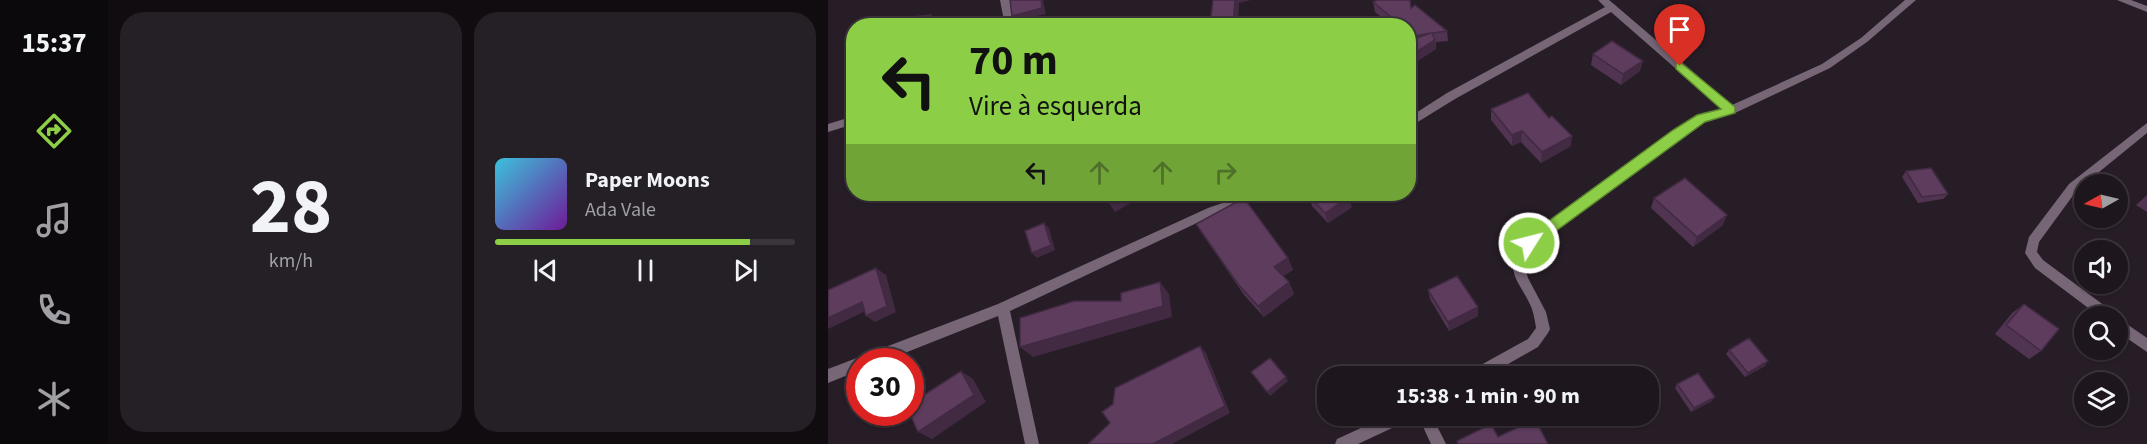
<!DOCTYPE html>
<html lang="pt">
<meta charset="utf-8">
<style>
body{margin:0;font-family:"Source Sans 3",sans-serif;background:#251f26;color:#f1f3f6;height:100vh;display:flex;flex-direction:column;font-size:22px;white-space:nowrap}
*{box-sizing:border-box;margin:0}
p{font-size:20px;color:#a09fa4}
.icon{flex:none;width:33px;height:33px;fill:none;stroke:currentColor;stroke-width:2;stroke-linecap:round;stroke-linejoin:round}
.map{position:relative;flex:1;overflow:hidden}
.drawer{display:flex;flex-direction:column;gap:12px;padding:12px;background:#100c10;width:720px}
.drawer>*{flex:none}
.guide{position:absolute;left:18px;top:18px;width:570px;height:183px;border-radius:24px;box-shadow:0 2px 4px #0004,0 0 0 2px #3b353b;background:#8cce45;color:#111;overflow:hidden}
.needle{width:39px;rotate:262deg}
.buttons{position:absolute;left:1246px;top:174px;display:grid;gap:12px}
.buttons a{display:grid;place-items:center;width:54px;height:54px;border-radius:50%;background:#1d161d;box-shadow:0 2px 4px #0004,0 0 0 2px #3b353b;font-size:30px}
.speed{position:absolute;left:18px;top:348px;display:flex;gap:12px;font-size:30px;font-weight:700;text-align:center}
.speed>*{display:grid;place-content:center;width:78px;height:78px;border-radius:50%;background:#1d161d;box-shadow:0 2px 4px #0004,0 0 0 2px #3b353b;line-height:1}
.speed .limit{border:9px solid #d22;background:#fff;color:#111}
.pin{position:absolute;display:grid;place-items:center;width:51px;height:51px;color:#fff;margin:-62px -26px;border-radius:50% 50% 50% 0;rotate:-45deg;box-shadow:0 0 6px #0007}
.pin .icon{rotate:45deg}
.me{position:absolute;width:66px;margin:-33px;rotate:54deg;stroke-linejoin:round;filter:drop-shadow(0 0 4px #0008)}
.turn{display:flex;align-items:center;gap:21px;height:126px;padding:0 24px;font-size:27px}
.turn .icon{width:78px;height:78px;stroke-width:2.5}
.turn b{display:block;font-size:42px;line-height:51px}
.lanes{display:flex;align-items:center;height:57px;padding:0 24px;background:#0003;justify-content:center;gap:30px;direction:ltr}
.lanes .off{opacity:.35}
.drawer .widget{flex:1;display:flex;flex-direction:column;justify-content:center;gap:9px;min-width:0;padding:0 21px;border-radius:24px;background:#251f26}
.drawer .dial{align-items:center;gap:0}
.dial b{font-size:78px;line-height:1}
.song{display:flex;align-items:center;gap:18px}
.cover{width:72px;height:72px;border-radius:9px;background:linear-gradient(135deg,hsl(190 70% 55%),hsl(280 70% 35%))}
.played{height:6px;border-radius:3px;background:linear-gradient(90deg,#8cce45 85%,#3b353b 85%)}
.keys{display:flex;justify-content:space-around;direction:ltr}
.drawer .tiles{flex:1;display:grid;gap:12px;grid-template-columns:repeat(2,1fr)}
.trip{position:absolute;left:489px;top:366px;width:342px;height:60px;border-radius:24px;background:#1d161d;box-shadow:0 2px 4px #0004,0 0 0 2px #3b353b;font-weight:700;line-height:60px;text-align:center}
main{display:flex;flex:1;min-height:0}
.dock{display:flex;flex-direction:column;width:108px;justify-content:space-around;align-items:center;background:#0c090c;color:#a09fa4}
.dock .icon{width:42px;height:42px}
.dock .active{color:#8cce45}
.dock b{font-size:27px;color:#f1f3f6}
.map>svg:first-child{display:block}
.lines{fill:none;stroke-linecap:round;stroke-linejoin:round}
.street{fill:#766676;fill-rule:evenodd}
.wall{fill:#503451}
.shaded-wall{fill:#412a42}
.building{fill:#5d3c5e;stroke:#412a42;stroke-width:1.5}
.route{fill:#8cce45;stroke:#5b862d;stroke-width:1.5}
</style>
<main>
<nav class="dock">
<b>15:37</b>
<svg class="icon active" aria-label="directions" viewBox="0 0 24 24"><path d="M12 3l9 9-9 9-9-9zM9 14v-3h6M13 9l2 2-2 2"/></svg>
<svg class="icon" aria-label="music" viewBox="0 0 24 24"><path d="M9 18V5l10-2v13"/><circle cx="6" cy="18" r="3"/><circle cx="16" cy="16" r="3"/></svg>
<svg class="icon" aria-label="phone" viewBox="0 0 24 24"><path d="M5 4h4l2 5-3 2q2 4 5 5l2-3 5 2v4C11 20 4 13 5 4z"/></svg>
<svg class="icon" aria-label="climate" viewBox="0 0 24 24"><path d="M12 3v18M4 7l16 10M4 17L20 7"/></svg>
</nav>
<section class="drawer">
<div class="tiles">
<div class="widget dial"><b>28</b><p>km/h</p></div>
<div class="widget">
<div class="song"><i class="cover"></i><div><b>Paper Moons</b><p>Ada Vale</p></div></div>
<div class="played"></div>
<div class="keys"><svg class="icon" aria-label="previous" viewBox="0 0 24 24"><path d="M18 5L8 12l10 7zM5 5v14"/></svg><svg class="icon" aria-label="pause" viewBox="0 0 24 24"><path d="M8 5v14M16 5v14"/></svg><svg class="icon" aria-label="next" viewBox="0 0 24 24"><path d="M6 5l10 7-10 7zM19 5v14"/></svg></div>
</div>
</div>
</section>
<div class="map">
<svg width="1319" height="444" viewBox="0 0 1319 444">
<rect width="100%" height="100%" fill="#271d27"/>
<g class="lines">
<path class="street" d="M172,0H182L187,26H177Z
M770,0H781L787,5L904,105L994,64L1033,38L1077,0H1088L1039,42L1002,68L907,113L877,122L854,136L705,247L700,255L697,268L700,278L718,312L722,329L720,333L710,347L659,376H640L642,371L700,339L708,328C707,322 706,315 704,309C691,278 673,273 697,239L846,130L869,116L894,109L783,12L627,99L580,128V118L619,93L777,7Z
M1289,0H1303L1319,6V12Z
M26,116V124L0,132V124Z
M1319,123V133L1249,190L1211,242L1209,252L1215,260L1285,312L1287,316H1271L1207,268L1197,253L1201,237L1241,184Z
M420,194H438L436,197L388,214L182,311L211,444H197L170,316L54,362H32V370L0,383V369L170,304L380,208Z
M1290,318L1319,338V352L1290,332Z
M559,416H581L579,421L530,444H507L509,439Z
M590,416H604L618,444H603Z"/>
</g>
<path class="wall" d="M545,2L583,8L619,31L620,41L608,42V49L580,67V26H564L547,12Z
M765,54L812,71L793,85L763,65Z
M663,109L743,146L713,163L693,142L684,146L663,120Z
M1078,171L1120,194L1115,199L1090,203L1074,177Z
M1319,195V212L1308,205Z
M481,196L524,207L500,223L484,206Z
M826,198L895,225L865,247L823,208Z
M368,224L460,258L465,270L455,276L461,282L466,294L436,317L416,295L375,235Z
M600,290L650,307V316L621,331L602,299Z
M1196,304L1213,351L1201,359L1167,334L1184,313Z
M901,350L937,366L917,377L898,354Z
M849,384L884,401L863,412L847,388Z"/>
<path class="shaded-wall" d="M213,0H215L218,14L188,21L184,16Z
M407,0H423L411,3L410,26H405Z
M103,15L108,21L106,26H100Z
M603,33L607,40L608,49L580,67V57L588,45L587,36Z
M815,61L812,71L793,85L795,74Z
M694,131L693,142L684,146V135Z
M744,136L743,146L713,163L714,152Z
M298,194H318L287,212L281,203Z
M357,194H372L360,199Z
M521,197L524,207L500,223L497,213Z
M899,215L895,225L865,247L869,237Z
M216,223L221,228L227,250L209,258L204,253Z
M460,258L465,270L451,278L446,267Z
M48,268L58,275L68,312L47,322L38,316Z
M332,282L341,294L344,317L205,357L192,347L335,306Z
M461,282L466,294L436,317L430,306Z
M34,302L44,308L0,329V318Z
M650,307V316L621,331L620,322Z
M372,346L378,353L402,413L344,444H325Z
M940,361L937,366L917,377L920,373Z
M133,371L145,379L158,402L104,439L90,432Z
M458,377L460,381L442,396L439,392Z
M887,397L884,401L863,412L866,408Z"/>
<path class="building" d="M182,0H213L214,8L184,16Z
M385,0H407L405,26H382Z
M549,0H582L583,8L587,5L619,31L604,33L607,40L580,57V35L586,39L603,33L587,36L580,31V26H574L545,2Z
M103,15L100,26H52L50,20Z
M784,41L815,61L795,74L765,54Z
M700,93L721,118L724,116L744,136L714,152L694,131L684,135L663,109Z
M1103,168L1120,194L1094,197L1078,171Z
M857,178L899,215L869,237L826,198Z
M274,194H298L281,203Z
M484,194H517L521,197L497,213L481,196Z
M416,198L460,258L446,267L461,282L430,306L410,284L368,224Z
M216,223L223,245L204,253L197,231Z
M48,268L59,306L38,316L34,302L0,318V290Z
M629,276L650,307L620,322L600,290Z
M332,282L335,306L192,347V318L246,301H293V293Z
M1196,304L1231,329L1213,351L1178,325Z
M921,338L940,361L920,373L901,350Z
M372,346L397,406L325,444H260L282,423L274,412L285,404L287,388Z
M442,358L458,377L439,392L423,372Z
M133,371L146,395L90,432L81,412H82V404Z
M870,373L887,397L866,408L849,384Z
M707,419L720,444H630L629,441L663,424L670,437Z"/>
<path class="route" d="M852,62L907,107V113L877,122L706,247H696L694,243L696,239L845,130L869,115L893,109L848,69V63Z"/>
</svg>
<div class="buttons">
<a><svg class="needle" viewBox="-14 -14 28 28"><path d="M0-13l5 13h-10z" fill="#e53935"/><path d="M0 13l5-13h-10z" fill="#a09fa4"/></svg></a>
<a><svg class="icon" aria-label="sound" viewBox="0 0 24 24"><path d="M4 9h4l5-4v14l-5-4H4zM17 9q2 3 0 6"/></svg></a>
<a><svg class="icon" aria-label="search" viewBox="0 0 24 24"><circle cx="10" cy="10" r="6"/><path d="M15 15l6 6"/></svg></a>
<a><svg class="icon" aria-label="layers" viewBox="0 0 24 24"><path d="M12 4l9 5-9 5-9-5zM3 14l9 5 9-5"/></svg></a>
</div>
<div class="speed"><div class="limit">30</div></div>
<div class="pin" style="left:852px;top:66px;background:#d93025"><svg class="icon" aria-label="arrive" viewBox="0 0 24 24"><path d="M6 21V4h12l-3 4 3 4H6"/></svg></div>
<svg class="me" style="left:701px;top:243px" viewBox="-20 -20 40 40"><circle r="17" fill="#8cce45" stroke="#fff" stroke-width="3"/><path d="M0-11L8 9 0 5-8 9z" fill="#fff"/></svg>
<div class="trip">15:38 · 1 min · 90 m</div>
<div class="guide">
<div class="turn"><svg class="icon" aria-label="left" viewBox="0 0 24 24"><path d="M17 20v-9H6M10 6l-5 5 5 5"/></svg><div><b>70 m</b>Vire à esquerda</div></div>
<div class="lanes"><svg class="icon" aria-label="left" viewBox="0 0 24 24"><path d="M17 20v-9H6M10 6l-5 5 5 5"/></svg><svg class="icon off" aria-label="ahead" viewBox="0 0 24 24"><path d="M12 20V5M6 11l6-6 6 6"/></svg><svg class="icon off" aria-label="ahead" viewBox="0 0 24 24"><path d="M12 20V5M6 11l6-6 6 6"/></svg><svg class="icon off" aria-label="right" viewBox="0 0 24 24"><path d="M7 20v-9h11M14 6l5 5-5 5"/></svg></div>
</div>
</div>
</main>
